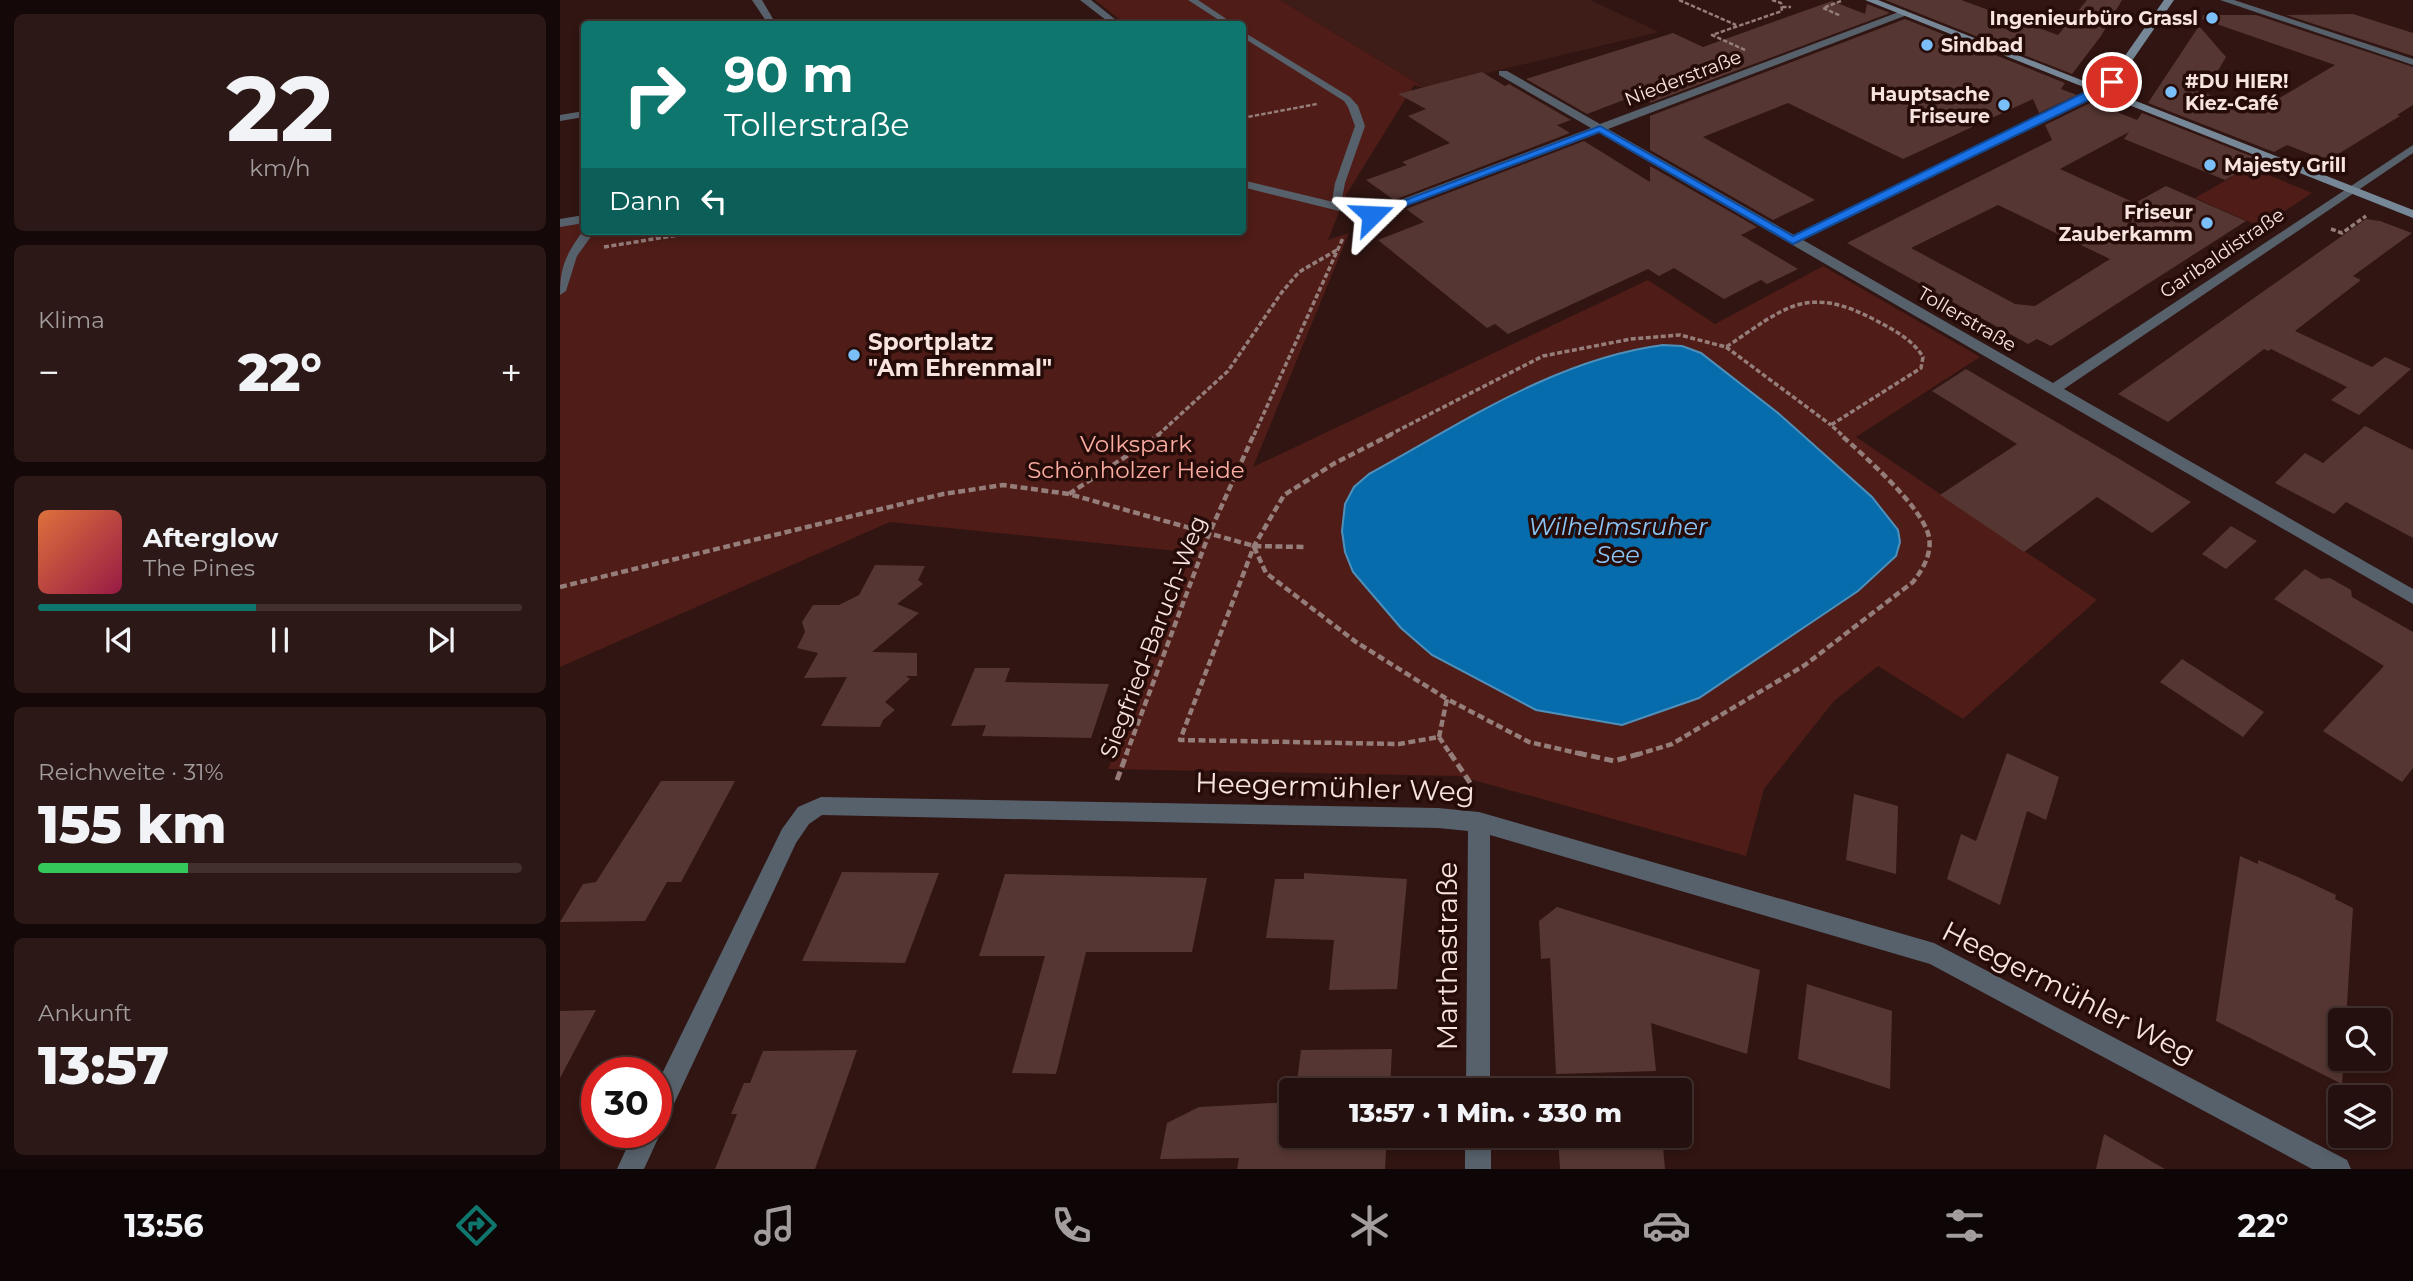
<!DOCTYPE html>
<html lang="de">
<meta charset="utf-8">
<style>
body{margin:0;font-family:Montserrat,sans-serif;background:#2c1917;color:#f1f3f6;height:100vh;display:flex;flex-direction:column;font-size:26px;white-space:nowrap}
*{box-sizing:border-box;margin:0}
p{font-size:23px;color:#a39d9e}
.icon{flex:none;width:38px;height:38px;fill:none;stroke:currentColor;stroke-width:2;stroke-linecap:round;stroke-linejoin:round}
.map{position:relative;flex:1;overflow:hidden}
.side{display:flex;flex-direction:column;gap:14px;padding:14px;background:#140908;width:560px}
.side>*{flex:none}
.top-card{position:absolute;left:21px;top:21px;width:665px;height:214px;border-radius:7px;box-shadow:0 4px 10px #0003,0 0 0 2px #41302e;background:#0f766e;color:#fff;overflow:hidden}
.controls{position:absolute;left:1768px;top:1008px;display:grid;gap:14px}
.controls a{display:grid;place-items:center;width:63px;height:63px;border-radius:7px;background:#24100e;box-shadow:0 4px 10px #0003,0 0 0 2px #41302e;font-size:35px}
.speed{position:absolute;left:21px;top:1057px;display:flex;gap:14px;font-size:35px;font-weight:700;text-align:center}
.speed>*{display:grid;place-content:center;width:91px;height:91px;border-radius:50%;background:#24100e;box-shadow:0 4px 10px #0003,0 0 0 2px #41302e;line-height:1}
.speed .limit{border:10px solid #d22;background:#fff;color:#111}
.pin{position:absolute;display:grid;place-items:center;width:60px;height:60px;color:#fff;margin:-30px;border:4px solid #fff;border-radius:50%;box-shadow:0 2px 7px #0007}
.me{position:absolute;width:77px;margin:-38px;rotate:69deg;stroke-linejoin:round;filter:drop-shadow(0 0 5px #0008)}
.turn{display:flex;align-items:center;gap:24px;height:147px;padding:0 28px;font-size:32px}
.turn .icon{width:91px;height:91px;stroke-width:2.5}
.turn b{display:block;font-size:49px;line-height:60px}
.then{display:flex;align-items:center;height:66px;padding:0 28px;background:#0003;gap:14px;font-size:26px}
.big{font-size:52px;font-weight:800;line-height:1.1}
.side .card{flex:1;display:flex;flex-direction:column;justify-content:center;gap:10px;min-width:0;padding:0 24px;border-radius:10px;background:#2c1917}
.side .dial{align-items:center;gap:0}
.dial b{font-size:91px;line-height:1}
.song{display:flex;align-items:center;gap:21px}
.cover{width:84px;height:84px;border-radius:10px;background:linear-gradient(135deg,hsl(20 70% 55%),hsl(340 70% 35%))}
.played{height:7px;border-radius:4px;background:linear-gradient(90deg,#0f766e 45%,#41302e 45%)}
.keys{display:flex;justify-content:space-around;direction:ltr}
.heat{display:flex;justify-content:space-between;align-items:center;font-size:38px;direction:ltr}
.charge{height:10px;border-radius:5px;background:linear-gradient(90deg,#34c759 31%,#41302e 0)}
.trip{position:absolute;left:719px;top:1078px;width:413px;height:70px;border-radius:7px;background:#24100e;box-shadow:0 4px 10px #0003,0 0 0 2px #41302e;font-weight:800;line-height:70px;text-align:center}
.menu{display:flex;height:112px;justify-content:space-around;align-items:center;background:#0e0606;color:#a39d9e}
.menu .icon{width:49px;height:49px}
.menu .on{color:#0f766e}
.menu b{font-size:32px;color:#f1f3f6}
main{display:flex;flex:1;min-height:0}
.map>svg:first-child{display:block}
.built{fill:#3e1c18}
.green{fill:#4f1c17;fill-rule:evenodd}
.water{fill:#076cab;stroke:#4f90bb;stroke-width:2}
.building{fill:#553632;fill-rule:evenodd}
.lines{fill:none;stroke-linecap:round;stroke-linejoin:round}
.path-far3{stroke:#957d7a;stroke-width:2.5;stroke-dasharray:4.5 2;stroke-linecap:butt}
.path-far2{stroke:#957d7a;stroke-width:3.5;stroke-dasharray:5 2.5;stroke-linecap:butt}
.path-far1{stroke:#957d7a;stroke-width:4.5;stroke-dasharray:7 3.5;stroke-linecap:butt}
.path{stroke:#957d7a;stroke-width:5;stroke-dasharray:9 4.5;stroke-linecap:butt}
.lane{fill:#57616b;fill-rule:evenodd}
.street{fill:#57616b;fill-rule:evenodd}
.secondary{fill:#768897;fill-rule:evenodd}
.route{fill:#1a73e8;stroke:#114b97;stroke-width:2}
.poi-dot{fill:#7abff8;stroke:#260c09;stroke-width:2.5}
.labels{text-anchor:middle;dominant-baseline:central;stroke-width:7;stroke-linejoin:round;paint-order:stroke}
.far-poi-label{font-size:19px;font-weight:bold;fill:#f7e3e0;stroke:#260c09;text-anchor:end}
.far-street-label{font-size:19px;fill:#f7e3e0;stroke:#260c09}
.poi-label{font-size:23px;font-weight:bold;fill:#f7e3e0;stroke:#260c09;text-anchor:start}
.park-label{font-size:23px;fill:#fcada2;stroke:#260c09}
.street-label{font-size:23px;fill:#f7e3e0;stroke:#260c09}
.water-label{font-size:24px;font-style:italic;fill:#8ac5f8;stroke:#260c09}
.near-street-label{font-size:28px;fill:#f7e3e0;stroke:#260c09}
</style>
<main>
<section class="side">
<div class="card dial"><b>22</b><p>km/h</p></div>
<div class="card"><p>Klima</p>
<div class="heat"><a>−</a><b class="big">22°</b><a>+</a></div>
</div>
<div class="card">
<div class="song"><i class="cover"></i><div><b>Afterglow</b><p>The Pines</p></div></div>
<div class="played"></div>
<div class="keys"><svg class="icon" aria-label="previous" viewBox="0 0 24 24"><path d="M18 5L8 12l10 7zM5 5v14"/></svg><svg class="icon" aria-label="pause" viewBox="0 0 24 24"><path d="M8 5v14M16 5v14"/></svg><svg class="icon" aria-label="next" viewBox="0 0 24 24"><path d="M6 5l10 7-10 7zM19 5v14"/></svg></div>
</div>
<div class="card"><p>Reichweite · 31%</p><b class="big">155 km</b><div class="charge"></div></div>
<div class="card"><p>Ankunft</p><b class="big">13:57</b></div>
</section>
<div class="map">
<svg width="1853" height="1169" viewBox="0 0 1853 1169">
<rect width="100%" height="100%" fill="#301512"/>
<path class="built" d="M720,0H1030L1099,32L865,88Z"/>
<path class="green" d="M535,0H720L865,88L854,85L786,195L768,240L789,233L693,467L1088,280L1155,324L1263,266L1420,357L1296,437L1537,600L1403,719L1318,666L1274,701L1204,789L1186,856L899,776L548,769L627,552L330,522L0,667V226L24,222V231H682V112L685,111L682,109V24H565ZM1103,345L1218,413L1312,497L1338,530L1231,636L1139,698L899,669C855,645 825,610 793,572L809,474C902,423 996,359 1103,345Z
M1689,167L1752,193L1701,227L1635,198Z"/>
<path class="water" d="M1103,345L1122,346L1141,353L1218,413L1312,497L1338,530L1340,542L1336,556L1298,591L1139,698L1062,725L1016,717L976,710L872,655L841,628L793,572L785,552L782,531L785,504L794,487L809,474C902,423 996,359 1103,345Z"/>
<path class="building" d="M1325,0H1401L1498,35L1527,0H1562L1541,36L1512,74Z
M1272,1L1305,14L1307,4L1330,13L1090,103V90L1027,114L966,79L1113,33L1143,47Z
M1793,14L1853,33V56L1726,15Z
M1643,15H1696L1853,67V105L1837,115L1840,116L1770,159L1765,160L1727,145L1714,152L1588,103L1639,26L1666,57L1645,93L1696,112L1775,65L1642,19Z
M1345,19L1505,83L1501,89L1517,95L1479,113L1473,99L1343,159L1228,103L1143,137L1255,200L1213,220L1090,150V116Z
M922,72L945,86L949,84L1011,120L997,125L1010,133L834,200L806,180L847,165L842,162L890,143L848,116L866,109L838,94Z
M1532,102L1577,120L1582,113L1701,160L1665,180L1564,139L1569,132L1500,169L1575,203L1606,186L1686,221L1491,346L1477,339L1468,344L1287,243L1492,140L1485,125ZM1438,205L1550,259L1475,306L1455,304L1351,248Z
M1024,141L1090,182V166L1197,227L1181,235L1238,269L1207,284L1201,280L1164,299L1114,268L1099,276L1088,269L948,334L935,324L927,328L818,240L864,222L846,209Z
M1806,219L1820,221L1852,233L1793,276L1801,280L1735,331L1812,367L1825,357L1851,369L1799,415L1771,400L1787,387L1711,349L1708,351L1704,349L1608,422L1558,394Z
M1406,369L1556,457L1631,502L1592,533L1537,497L1464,552L1380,495L1457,444L1372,391Z
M1805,426L1853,450V538L1786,502L1774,514L1715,483L1745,453L1763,463Z
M1671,526L1697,541L1666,569L1642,554Z
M315,565L365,566L358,580L363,584L337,604L359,613L312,652L357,653V676H346L350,679L325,702L335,710L323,720L320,727L261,726L287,677L244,678L258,653L237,648L245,632L242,622L253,605H279L299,595Z
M1745,569L1761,579L1770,578L1791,590L1792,597L1853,632V768L1842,782L1763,731L1824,666L1714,599Z
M1622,659L1704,712L1683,737L1600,682Z
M415,668H450L445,682L549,684L531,738L422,736L426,725L391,726Z
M1447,753L1499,777L1486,820L1467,811L1440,905L1387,879L1401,834L1416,841Z
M101,781H175L121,882H107L85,921L0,922L23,884L36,882Z
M1294,794L1338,806L1336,874L1286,860Z
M1680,856L1698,864V860L1738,877L1776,895L1775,899L1793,908L1786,1020H1780V1059H1784L1782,1084L1656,1021Z
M282,872L379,873L345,963L242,961Z
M744,873L847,879L837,989L769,990L774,940L706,938L715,879H744Z
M445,874L647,878L632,952H526L496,1074L452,1073L485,956H419Z
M997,907L1200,970L1187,1054L1091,1023L1096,1071L996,1074L990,958L981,959L979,921Z
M1247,984L1332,1011L1330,1089L1238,1059Z
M36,1010L0,1078V1011Z
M832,1049L830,1090H736L741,1050Z
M297,1050L255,1169H155L177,1114H171L184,1083H190L203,1051Z
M732,1102V1136H827L825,1169H677L679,1158L600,1159L607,1123L639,1107Z
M1544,1134L1605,1169H1536Z
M998,1136H1102L1105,1169H1000Z"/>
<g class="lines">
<path class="path-far3" d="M1119,0L1176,25
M1281,1L1263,8L1281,16
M1222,7H1231
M1185,50L1152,35L1222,11L1221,3L1212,0
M682,118L757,104"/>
<path class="path-far2" d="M1771,229L1782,233L1806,216
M44,247L143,231
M1166,347L1271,425
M598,435L668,371L722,292L739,272L777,250
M694,435L783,238
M829,435L983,356L1071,339L1120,335L1166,347C1225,308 1246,283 1317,321C1334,330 1353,340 1363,357L1361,368L1271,425L1282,435"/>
<path class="path-far1" d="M832,434L775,463L724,495L694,546L620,740L839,744L879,737
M509,494L600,434
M694,547L706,573L796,642L887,699
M0,587L383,494L443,485L509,494L694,546L744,547
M879,737L891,755
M879,737L887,699L969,742L1026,755
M566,755L649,534L694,434
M1076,755L1112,744L1245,665L1353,582C1363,569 1372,554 1369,537C1363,507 1303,455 1280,434"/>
<path class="path" d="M890,753L913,787
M1018,753L1054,761L1082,753
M557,780L567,753"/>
<path class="lane" d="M628,0H638L674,24H665Z
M682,31L790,97L798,106L805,126L785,183L780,209L771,207L775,183L795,126L788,107L784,101L682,37Z
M24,229L35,231L17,256L6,291L0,295C0,264 7,254 24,229Z"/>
<path class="street" d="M192,0H202L216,24H208Z
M520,0H531L561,24H551Z
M1660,0H1674L1853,59V65Z
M1344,10L1349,13L1347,15L1048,129L1234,235L1536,89H1544V93L1243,240L1493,383L1853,145V153L1504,389L1853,589V604L1039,133L812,219L682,187V180L811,211L1031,128L939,75V71H947L1040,124Z
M24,111V117L0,121V115Z
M24,215V223L0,227V219Z
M261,797L878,808L919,812L1374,943L1787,1160L1791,1169H1752L1370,964L930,835V1090H906L908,831L878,828L262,815L249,824L236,843L105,1123L98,1126L101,1132L84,1169H57L74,1132H96V1086L222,829L238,807Z
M905,1136H931V1169H905Z"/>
<path class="secondary" d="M1305,0H1318L1539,87L1548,80L1604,0H1614L1556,84L1548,90L1853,210V218Z"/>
</g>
<path class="route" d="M1552,79L1557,82L1543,93L1233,244L1039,132L816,217L806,215L1040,126L1233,236Z"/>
<g class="poi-dot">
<circle cx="1652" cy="18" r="7"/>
<circle cx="1367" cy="45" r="7"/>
<circle cx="1611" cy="92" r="7"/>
<circle cx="1444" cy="105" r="7"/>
<circle cx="1650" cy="165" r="7"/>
<circle cx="1647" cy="223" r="7"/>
<circle cx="294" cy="355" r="7"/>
</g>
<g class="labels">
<g class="far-poi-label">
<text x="1638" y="18">Ingenieurbüro Grassl</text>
<text x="1381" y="45" text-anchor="start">Sindbad</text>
<text x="1625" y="81" text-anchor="start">#DU HIER!<tspan x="1625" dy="22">Kiez-Café</tspan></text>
<text x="1430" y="94">Hauptsache<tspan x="1430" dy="22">Friseure</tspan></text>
<text x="1664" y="165" text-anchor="start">Majesty Grill</text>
<text x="1633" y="212">Friseur<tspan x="1633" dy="22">Zauberkamm</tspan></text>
</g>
<g class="far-street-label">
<text transform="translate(1123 78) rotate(-21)">Niederstraße</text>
<text transform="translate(1662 253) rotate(-34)">Garibaldistraße</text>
<text transform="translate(1407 319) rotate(30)">Tollerstraße</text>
</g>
<g class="poi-label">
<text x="308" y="342">Sportplatz<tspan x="308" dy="26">"Am Ehrenmal"</tspan></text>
</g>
<g class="park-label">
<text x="576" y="444">Volkspark<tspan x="576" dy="26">Schönholzer Heide</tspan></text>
</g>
<g class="street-label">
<text transform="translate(593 637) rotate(-69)">Siegfried-Baruch-Weg</text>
</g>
<g class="water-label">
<text x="1058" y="526">Wilhelmsruher<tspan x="1058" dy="28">See</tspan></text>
</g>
<g class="near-street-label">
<text transform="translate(775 787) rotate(2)">Heegermühler Weg</text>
<text transform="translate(887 956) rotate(-90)">Marthastraße</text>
<text transform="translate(1509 992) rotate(27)">Heegermühler Weg</text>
</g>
</g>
</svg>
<div class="controls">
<a><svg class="icon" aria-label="search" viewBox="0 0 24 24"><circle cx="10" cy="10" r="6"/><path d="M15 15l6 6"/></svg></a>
<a><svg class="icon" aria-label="layers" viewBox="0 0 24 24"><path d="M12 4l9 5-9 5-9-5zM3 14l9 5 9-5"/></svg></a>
</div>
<div class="speed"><div class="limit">30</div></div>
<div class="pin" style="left:1552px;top:82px;background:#d93025"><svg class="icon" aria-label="arrive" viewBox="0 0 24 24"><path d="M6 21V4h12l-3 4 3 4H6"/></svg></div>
<svg class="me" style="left:812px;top:215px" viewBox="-20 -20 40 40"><path d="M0-17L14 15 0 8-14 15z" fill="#1a73e8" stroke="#fff" stroke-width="4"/></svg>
<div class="trip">13:57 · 1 Min. · 330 m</div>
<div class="top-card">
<div class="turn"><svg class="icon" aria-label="right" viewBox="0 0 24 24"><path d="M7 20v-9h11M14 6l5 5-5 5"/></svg><div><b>90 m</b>Tollerstraße</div></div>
<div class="then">Dann<svg class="icon" aria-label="left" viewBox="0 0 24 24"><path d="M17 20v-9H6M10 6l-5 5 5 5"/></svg></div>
</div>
</div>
</main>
<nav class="menu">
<b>13:56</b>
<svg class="icon on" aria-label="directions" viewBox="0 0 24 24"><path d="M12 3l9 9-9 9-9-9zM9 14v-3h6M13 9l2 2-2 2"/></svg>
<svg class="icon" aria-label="music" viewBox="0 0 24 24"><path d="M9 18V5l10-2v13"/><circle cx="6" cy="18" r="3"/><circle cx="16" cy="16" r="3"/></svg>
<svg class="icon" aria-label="phone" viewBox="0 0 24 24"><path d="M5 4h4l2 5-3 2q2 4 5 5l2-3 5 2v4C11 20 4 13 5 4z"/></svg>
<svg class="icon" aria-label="climate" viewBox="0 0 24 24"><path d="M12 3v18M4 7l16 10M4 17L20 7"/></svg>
<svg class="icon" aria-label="car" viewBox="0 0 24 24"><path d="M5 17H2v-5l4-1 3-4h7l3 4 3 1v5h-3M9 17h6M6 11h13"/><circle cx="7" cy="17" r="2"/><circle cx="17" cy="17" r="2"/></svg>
<svg class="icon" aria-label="filters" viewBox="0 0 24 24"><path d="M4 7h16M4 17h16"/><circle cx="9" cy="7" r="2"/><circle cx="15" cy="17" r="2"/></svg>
<b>22°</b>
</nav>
